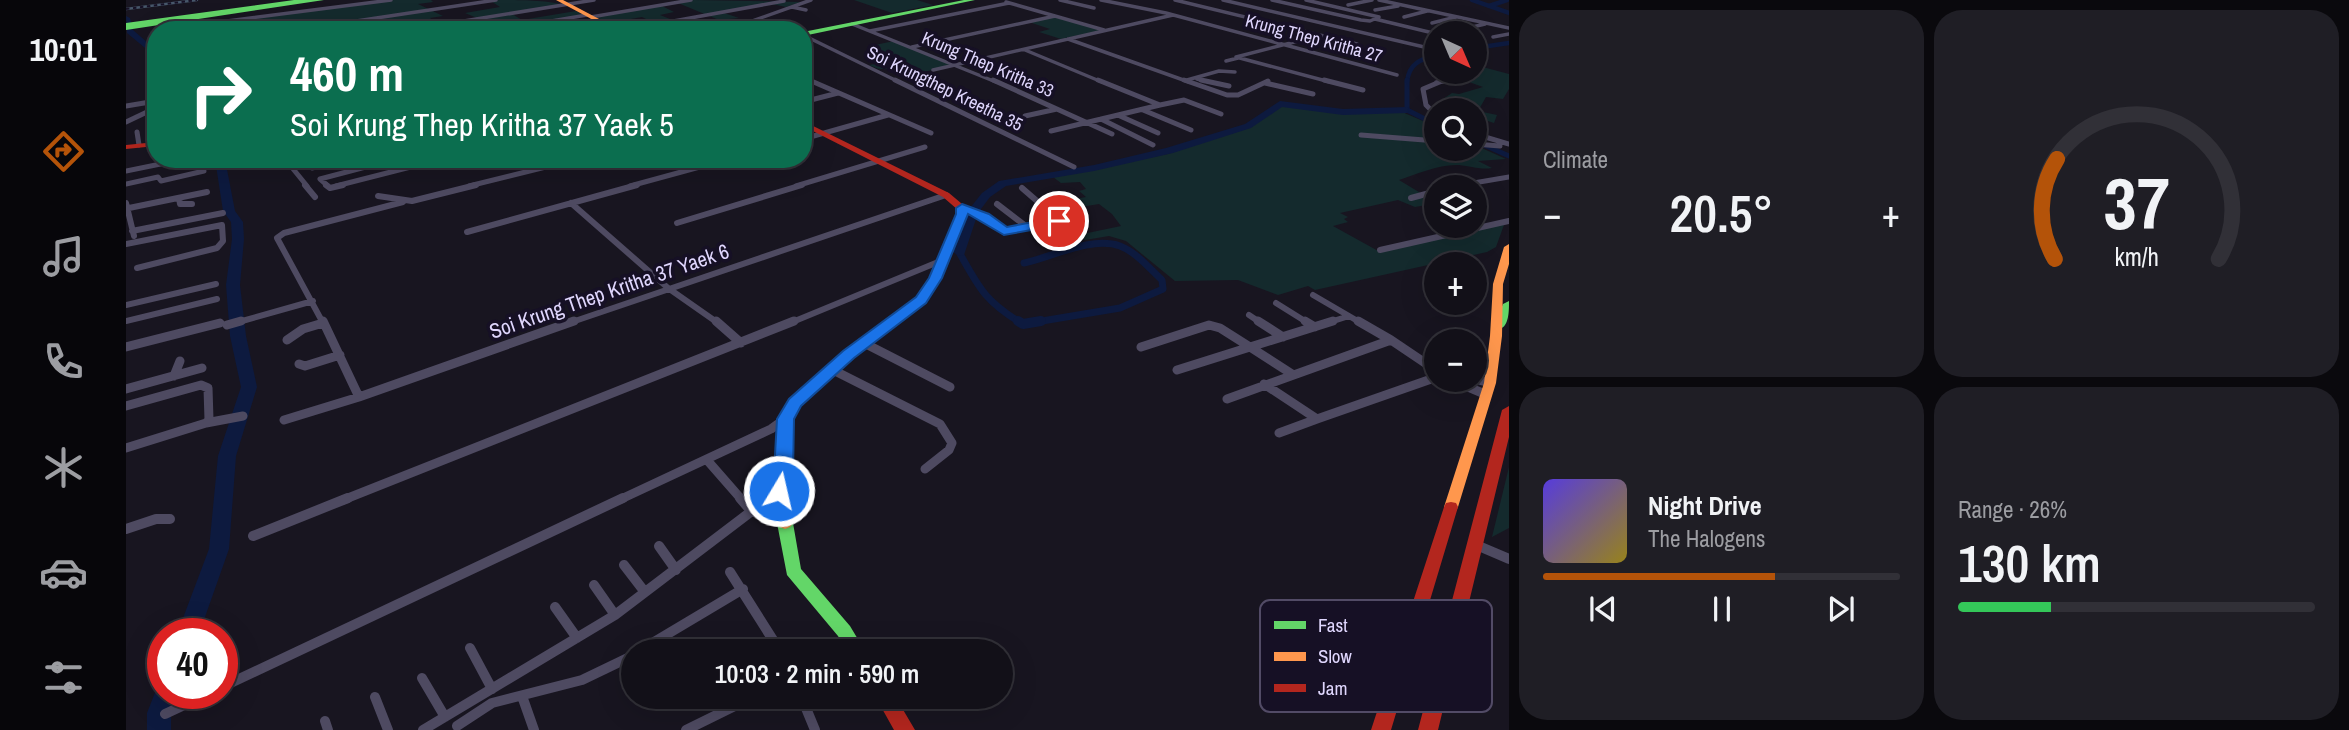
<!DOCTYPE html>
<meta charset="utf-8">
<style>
body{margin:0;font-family:"Archivo Narrow",sans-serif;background:#1f1e25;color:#f1f3f6;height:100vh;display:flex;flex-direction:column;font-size:26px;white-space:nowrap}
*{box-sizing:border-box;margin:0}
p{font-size:23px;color:#9c9da2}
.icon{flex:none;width:38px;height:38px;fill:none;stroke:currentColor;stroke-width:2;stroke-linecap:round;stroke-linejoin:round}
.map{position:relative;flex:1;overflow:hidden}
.side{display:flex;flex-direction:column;gap:10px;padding:10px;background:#0a090d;width:840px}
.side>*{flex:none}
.guide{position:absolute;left:21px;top:21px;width:665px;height:147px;border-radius:28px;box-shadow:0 7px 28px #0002,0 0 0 2px #313037;background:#0b6e4f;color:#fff;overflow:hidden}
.needle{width:46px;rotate:136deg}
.buttons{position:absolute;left:1298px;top:21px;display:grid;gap:14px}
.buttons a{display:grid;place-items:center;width:63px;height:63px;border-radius:50%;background:#121018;box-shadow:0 7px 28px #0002,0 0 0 2px #313037;font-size:35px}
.speed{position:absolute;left:21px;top:618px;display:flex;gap:14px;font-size:35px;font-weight:700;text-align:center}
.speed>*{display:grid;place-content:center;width:91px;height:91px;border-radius:50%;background:#121018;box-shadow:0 7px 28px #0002,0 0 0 2px #313037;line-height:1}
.speed .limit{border:10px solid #d22;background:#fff;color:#111}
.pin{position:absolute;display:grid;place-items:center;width:60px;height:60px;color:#fff;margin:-30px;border:4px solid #fff;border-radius:50%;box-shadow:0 2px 7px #0007}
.me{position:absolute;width:77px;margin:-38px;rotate:9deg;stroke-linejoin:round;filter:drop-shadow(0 0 5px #0008)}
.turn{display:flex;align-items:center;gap:24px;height:147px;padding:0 28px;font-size:32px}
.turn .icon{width:91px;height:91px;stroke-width:2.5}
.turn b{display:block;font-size:49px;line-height:60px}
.big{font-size:52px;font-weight:600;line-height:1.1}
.side .widget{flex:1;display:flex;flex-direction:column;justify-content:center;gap:10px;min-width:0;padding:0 24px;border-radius:28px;background:#1f1e25}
.side .dial{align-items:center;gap:0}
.dial svg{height:182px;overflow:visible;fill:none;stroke:#313037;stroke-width:7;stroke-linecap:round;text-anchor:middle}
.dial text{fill:#f1f3f6;stroke:none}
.song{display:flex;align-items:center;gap:21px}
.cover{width:84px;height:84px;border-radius:10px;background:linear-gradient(135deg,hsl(250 70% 55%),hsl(50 70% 35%))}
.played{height:7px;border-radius:4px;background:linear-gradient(90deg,#b45309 65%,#313037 65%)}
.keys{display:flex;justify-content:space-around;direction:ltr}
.heat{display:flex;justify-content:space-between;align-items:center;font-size:38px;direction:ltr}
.charge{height:10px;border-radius:5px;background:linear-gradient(90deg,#34c759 26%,#313037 0)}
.side .tiles{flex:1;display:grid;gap:10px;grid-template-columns:repeat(2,1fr)}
.trip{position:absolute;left:495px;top:639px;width:392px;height:70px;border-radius:35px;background:#121018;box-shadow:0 7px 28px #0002,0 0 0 2px #313037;font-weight:600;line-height:70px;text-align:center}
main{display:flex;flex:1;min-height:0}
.tabs{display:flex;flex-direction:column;width:126px;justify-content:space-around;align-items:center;background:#07060a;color:#9c9da2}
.tabs .icon{width:49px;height:49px}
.tabs .active{color:#b45309}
.tabs b{font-size:32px;color:#f1f3f6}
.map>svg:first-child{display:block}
.green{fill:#142a2d}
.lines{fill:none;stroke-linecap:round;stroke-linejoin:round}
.canal-far3{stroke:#0d1a3f;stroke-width:4.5}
.canal-far2{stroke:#0d1a3f;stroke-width:5}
.canal-far1{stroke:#0d1a3f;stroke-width:7}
.canal{stroke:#0d1a3f;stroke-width:10}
.river{fill:#0d1a3f;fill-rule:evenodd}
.street-far4{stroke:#4e4a61;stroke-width:3.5}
.street-far3{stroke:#4e4a61;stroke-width:5}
.street-far2{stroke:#4e4a61;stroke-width:6}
.street-far1{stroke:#4e4a61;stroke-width:9}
.street{stroke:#4e4a61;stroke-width:10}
.fast{fill:#63d668;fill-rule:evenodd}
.slow{fill:#ff974d;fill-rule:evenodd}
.jam{fill:#b3261e;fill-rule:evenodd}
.rail-casing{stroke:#47576a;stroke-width:2.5}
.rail{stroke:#161025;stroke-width:2;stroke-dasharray:3.5;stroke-linecap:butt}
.route{fill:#1a73e8;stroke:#114b97;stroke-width:2}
.labels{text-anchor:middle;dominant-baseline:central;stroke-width:7;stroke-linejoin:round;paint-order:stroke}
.far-street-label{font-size:18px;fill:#dfd6fd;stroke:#161025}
.street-label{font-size:21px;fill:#dfd6fd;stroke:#161025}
.key{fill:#161025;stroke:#524b66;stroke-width:2}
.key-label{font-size:19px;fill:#dfd6fd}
</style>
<main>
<nav class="tabs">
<b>10:01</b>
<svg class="icon active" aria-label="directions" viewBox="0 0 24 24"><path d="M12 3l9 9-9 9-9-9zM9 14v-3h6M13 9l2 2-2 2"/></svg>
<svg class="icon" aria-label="music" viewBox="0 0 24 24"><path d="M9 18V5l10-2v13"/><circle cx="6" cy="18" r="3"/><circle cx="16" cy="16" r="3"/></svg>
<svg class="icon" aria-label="phone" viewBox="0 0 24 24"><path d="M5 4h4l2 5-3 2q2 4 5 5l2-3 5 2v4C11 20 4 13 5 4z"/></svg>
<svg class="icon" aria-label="climate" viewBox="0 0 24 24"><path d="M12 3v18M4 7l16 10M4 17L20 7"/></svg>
<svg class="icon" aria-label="car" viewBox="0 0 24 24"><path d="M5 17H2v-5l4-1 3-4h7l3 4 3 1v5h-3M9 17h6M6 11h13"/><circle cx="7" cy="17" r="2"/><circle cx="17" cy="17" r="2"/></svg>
<svg class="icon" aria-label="filters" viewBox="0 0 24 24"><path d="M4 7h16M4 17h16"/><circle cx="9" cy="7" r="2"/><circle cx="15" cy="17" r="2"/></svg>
</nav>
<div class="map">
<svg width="1383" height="730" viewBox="0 0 1383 730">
<rect width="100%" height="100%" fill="#181520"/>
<path class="green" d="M268,0H305L307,2L292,4L317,16L304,18L312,24L291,28L282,21L243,27L245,30H217L214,27L194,30H72L77,29L75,25Z
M374,0C390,0 423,0 437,5L351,18L339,13L374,7L365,1Z
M568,0L675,2L660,7L646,4L598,13L613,18L593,20L552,3Z
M728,0H791L807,5L766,13Z
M536,6L548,12L534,15L564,27L531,30L538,28L516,17L483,23L470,17Z
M450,11L458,15L429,21L436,24L404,30H336L367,24L359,18L386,14L396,20Z
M928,17L976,30L935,39L913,32L924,29L903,22Z
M768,41L830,64L798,72C775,61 764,76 743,65L772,60L744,46Z
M1349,65L1383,74V89L1377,99L1360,97L1352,111L1371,115L1368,123L1349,117V110H1327L1308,105L1326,93L1333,94L1357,87L1318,73L1349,72Z
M1157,105L1220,113L1276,112L1311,127V149H1349V145L1380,159L1352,161L1366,168C1353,170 1345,166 1333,165C1313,164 1291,174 1273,180L1311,203L1289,207L1272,200L1214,213L1222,217L1218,219L1222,222L1207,226L1254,252L1379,222L1370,247L1361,252L1189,290L1182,286L1152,295L1112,280L1049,281L1000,241L983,236L959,240L952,235L995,226L986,214L973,204L955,207L949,199L960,197L953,191L960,189L954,182L935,183L927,177L1042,154L1128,125Z
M1383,467V528L1366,537Z"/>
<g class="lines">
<path class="canal-far3" d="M1346,0L1383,13
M1363,6L1381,0
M1349,48L1383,43
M1281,82C1283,63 1295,59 1311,55"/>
<path class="canal-far2" d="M1281,80V110L1311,125
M1356,144L1383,156"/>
<path class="canal-far1" d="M833,252C853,288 859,301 895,323
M898,263C926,257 965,236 994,246C1010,252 1023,268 1036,280L1037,289L994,308L904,323"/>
<path class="canal" d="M892,321L897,324L915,321"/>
<path class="river" d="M0,16L4,18L7,30L30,50V57L1,33Z
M1154,101L1217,109L1281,107L1286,110L1281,113L1217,115L1156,107L1125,128L1047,153L968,171L880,186L864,197L852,213L838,255L833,256L827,252L840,213L856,193L873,181L968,165L1040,148L1119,124Z
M89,159H99L109,211L117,222L118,239L114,285L120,336L131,387L110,456L103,549L73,634H51L83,549L92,456L115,387L104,336L100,285L106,239L105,222L97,211Z
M37,684V693H52L45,713V730H21V713L32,685Z"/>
<path class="street-far4" d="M934,0L968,8
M975,0L1040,13L1271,75
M1049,0L1231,44
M1097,0L1311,50
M1146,0L1235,20L1244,21L1253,17L1180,0
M1253,0L1383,28
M880,2L978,30
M1222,5L1246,0
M666,7L680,10
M1249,10L1272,6
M465,17L565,0
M1278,17L1301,11
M1249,19L1311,34
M1306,23L1330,17
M726,24L870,82
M70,25L265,0
M428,28L432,30
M147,30L217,23L370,0
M282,30L468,0
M371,30L461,15
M462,30L484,26
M498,30L658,1L655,0
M601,30L685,0
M1334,30L1359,24
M744,31L883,3
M677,35L773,82
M1367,37L1383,34
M942,39L1063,82
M1180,39L1110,57L1204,82
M1349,43L1352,44
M786,47L929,16
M899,50L976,82
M1100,61L1112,58
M807,70L1047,15
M677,77L687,82
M1071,79L1083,82
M1061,80L1093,71L1109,72
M1310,82H1335"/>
<path class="street-far3" d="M683,80L805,133
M769,80L948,167
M867,80L986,134
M1058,80L1101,95H1112L1142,81
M1075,80L1103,86
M1198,80L1237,90
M1139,83L1187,94
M677,102L712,93
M1034,105L1058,100L1095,114
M0,106L30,101
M1017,110L1065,130
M899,116L931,109
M994,116L1032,133
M1311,116L1300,105L1297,89L1316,81L1337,82
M975,119L1027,145
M0,122L21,112
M925,131L1034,105L972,80
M11,132L13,145
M1349,134L1383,144
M1235,135L1311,141
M677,139L762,115
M1349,144L1374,146
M159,159L181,186
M179,159L186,168L224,159
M0,171L59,159
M0,184L32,177L35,181L78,171
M202,186L194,179L270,159
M210,186L316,159
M343,186L452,159
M504,186L603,159
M670,186L799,147
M1330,186L1383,177"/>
<path class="street-far2" d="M179,185L189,197
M200,185L204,188L217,185
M1327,187L1340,185
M896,188L934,221
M252,196L286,201L350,185
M53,198L54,204H66
M1285,198L1311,191
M0,203L8,236
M445,203L542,288L592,323
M871,204L901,227
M3,208L81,192
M836,208L859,217L881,231L955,216L942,195
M551,223L676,185
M6,231L97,213
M341,232L511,185
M0,244L96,225L97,241L91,248L11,268
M1254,250L1383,221
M1187,295L1223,316L1201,323
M1150,303L1182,323
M0,305L90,284
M1123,315L1135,323
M1223,316L1235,323
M0,321L91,299
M109,323L187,301
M197,323L151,238L158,233L277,202
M443,323L820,195
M664,323L817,260"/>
<path class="street-far1" d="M197,321L233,397
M590,321L615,343
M1132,321L1157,337
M1179,321L1189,327
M1232,321L1265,340
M101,325L115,321
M161,340L177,329L197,323
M738,343L824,387
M0,347L94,323
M1015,347L1083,325L1094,328L1124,347
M173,364L179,366L214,355
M705,369L814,424L826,443L823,450L799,469
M1051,370L1124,347
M1166,374L1124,347L1207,321
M48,376L54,361
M1349,379L1364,383
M1328,381L1361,395
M1138,384L1191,419L1311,377
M0,389L76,368
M1101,399L1265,340L1311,371
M0,406L75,385L82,388L83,420L80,423L0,448
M158,420L233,397L448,321
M80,423L117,416
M1153,433L1191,419
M581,460L616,500
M217,500L668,321
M493,500L645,429L659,419
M641,500L653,491"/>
<path class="street" d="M614,498L626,512
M0,529L30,519H44
M127,536L222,498
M1348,544L1383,559
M533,546L550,570
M498,565L518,591
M604,572L654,651
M468,585L489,615
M429,607L451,638
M344,648L366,689
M513,651L617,589
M296,678L319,717
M96,687L497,498
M396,696L408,730
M675,696L689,730
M249,697L262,730
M39,714L84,693
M199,721L202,730
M331,726L366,703L456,680L508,655
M297,730L489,615L643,498
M560,730L629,696"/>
<path class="fast" d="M168,0H198L0,30V23Z
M838,0H849L677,36V32Z
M1383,301C1383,311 1383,326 1374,329L1370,328L1368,326L1377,304Z
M659,517L664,519L667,523L675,569L724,626L739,651H721L712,636L661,575L651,523L654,519Z"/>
<path class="slow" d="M430,0H437L494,30H486Z
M1383,244V264L1377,284L1376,336L1370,383L1332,507L1330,511L1325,512L1320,511L1318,507L1358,383L1364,336L1367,284L1378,247Z
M795,295L800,298L789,311L709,372L674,406L666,419L664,473L660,491L667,523L664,527L659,529L654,527L646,491L650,473L652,419L664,400L701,366L781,307L791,296Z"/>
<path class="jam" d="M677,121L823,193L842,209L809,289L799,300H791L790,298L799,288L832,210L817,197L677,126Z
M30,142V146L0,149V145Z
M1383,406V437L1312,730H1292L1376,410Z
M1325,502L1330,503L1332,507L1265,730H1245L1318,507L1320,503Z
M749,696H769L789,730H768Z"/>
<g class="rail-casing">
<path id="rail" d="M0,9L71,0"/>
</g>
<use href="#rail" class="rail"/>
</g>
<path class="route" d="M836,204L863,214L881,227L933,217L940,221L933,225L878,235L842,214L816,278L800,303L728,358L675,406L668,419L667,473L660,496H646L643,491L648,473L651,419L663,399L717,351L790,297L803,278L830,214V208Z"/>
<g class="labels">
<g class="far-street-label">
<text transform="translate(1188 38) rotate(15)">Krung Thep Kritha 27</text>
<text transform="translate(862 64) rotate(23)">Krung Thep Kritha 33</text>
<text transform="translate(819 88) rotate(26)">Soi Krungthep Kreetha 35</text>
</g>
<g class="street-label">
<text transform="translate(483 291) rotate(-19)">Soi Krung Thep Kritha 37 Yaek 6</text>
</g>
</g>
<rect x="1134" y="600" width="232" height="112" rx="10" class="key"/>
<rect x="1148" y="621" width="32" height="8" fill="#63d668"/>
<rect x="1148" y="652" width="32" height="9" fill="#ff974d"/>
<rect x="1148" y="684" width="32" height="8" fill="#b3261e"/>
<g class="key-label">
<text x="1192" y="632">Fast</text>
<text x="1192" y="663">Slow</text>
<text x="1192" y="695">Jam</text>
</g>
</svg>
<div class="buttons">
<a><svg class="needle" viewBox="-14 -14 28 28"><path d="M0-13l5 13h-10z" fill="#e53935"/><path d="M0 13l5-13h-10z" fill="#9c9da2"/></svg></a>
<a><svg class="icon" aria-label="search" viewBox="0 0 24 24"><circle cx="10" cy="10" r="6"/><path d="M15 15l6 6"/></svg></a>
<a><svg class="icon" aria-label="layers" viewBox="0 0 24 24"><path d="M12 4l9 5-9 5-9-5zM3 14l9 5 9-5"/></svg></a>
<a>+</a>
<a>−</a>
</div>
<div class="speed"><div class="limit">40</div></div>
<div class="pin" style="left:933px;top:221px;background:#d93025"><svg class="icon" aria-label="arrive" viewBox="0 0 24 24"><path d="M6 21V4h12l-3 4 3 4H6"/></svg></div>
<svg class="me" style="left:653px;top:491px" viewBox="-20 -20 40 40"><circle r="17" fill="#1a73e8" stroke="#fff" stroke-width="3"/><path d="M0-11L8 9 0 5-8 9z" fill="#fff"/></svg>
<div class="trip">10:03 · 2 min · 590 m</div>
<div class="guide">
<div class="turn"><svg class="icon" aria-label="right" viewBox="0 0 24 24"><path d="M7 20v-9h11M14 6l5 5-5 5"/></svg><div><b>460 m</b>Soi Krung Thep Kritha 37 Yaek 5</div></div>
</div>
</div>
<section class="side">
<div class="tiles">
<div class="widget"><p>Climate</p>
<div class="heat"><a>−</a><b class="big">20.5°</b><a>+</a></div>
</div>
<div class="widget dial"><svg viewBox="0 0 100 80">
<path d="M14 69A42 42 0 1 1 86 69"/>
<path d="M14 69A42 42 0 0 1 15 25" stroke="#b45309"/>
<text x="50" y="56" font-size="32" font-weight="700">37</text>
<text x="50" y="72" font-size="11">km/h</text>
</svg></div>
<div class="widget">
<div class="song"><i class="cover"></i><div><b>Night Drive</b><p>The Halogens</p></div></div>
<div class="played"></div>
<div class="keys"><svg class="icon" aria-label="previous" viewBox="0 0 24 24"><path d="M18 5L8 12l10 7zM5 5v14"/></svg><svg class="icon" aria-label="pause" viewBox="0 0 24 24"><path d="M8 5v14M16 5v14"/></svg><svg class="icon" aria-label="next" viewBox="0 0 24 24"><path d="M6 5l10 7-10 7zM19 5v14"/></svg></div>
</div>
<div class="widget"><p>Range · 26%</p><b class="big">130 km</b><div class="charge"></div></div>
</div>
</section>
</main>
